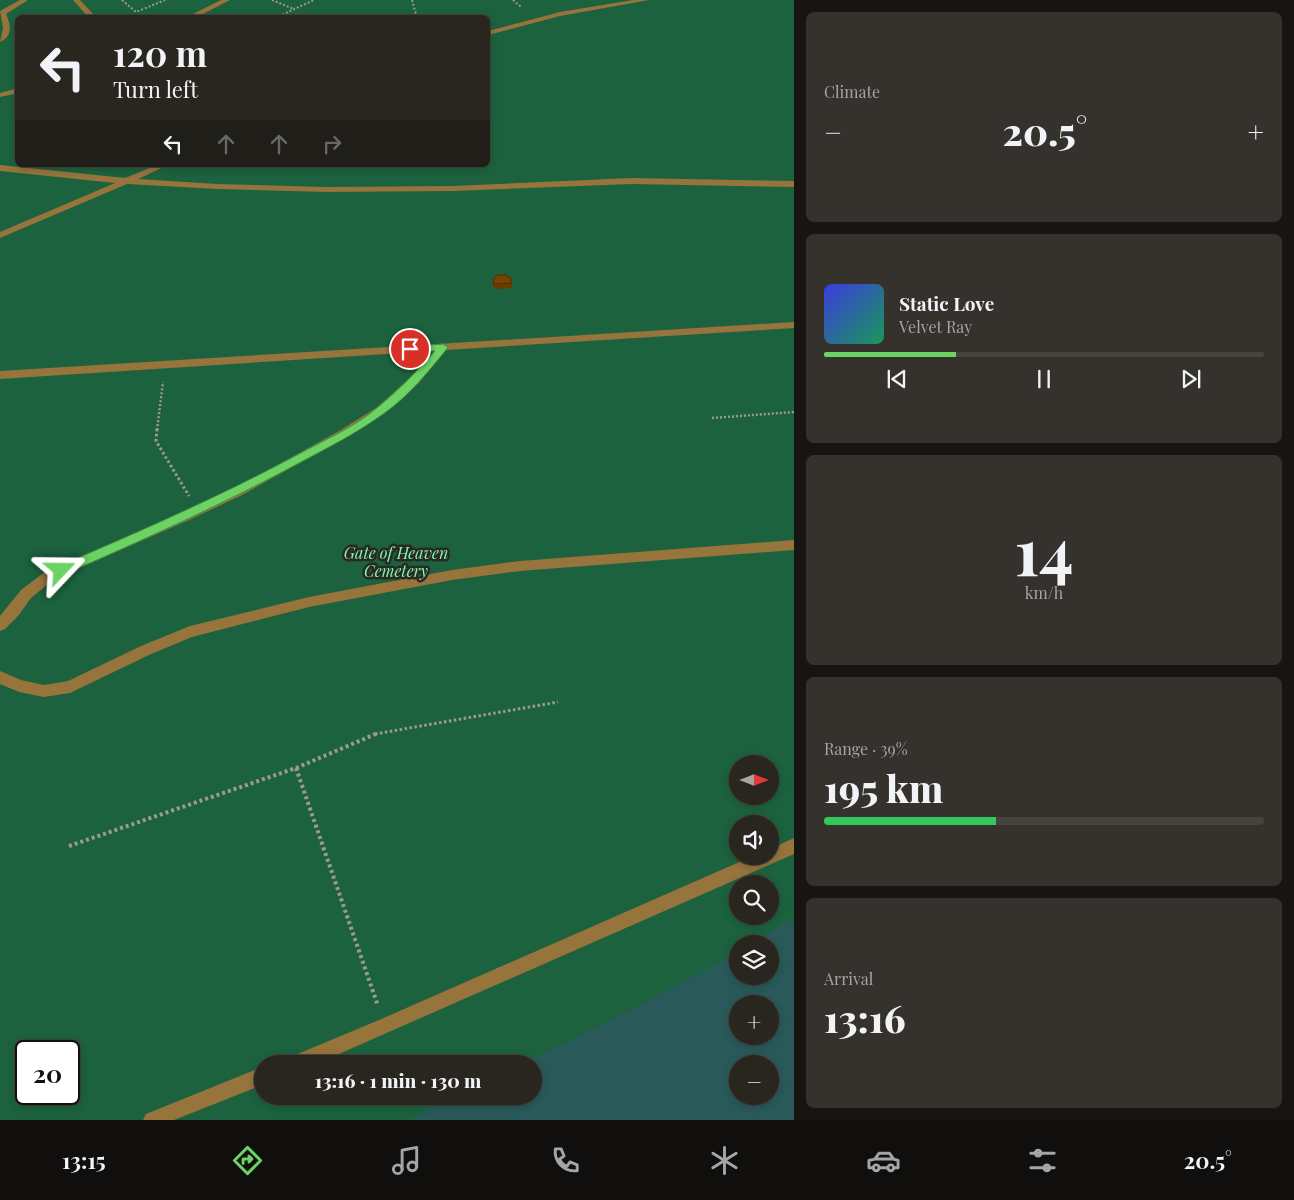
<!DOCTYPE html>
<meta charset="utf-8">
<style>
body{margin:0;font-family:"Playfair Display",serif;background:#35322d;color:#f1f3f6;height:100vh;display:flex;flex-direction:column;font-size:19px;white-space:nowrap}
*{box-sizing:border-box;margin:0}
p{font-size:16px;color:#a5a5a5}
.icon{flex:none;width:28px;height:28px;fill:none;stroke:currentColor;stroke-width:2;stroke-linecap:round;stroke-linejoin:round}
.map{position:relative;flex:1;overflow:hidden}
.drawer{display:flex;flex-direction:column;gap:12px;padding:12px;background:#171512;width:500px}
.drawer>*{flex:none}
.hud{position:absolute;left:15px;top:15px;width:475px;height:152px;border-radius:8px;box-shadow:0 2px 8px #0003,0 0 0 1px #45433e;background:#292620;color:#f1f3f6;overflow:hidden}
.needle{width:32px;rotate:90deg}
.tools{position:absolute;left:729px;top:755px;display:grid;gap:10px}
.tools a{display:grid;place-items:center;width:50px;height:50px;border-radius:50%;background:#292620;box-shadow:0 2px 8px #0003,0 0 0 1px #45433e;font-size:25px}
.speed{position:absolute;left:15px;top:1040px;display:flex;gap:10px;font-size:25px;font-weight:700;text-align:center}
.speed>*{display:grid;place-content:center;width:65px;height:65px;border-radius:50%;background:#292620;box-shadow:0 2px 8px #0003,0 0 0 1px #45433e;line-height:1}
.speed .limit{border:2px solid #111;border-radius:8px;background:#fff;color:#111}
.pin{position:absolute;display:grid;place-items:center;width:42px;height:42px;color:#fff;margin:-21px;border:2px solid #fff;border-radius:50%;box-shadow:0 1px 5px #0007}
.me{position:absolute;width:55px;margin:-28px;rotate:67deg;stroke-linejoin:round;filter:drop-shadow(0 0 4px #0008)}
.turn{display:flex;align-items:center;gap:18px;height:105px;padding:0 15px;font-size:22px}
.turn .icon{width:65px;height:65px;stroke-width:2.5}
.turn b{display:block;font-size:35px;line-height:42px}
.lanes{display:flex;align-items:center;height:48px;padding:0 15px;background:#0003;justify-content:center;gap:25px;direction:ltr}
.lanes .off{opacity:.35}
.big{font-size:38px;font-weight:800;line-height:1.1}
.drawer .card{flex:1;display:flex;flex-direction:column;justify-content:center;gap:8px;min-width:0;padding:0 18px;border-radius:8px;background:#35322d}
.drawer .dial{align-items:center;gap:0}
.dial b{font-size:65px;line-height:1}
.song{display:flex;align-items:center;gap:15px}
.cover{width:60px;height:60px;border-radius:8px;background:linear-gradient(135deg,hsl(240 70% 55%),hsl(150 70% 35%))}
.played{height:5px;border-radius:2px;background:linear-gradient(90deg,#6bd363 30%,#45433e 30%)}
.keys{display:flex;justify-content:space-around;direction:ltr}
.heat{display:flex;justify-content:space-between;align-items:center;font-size:28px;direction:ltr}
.charge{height:8px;border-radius:4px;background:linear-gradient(90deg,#34c759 39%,#45433e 0)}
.trip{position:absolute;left:254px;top:1055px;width:288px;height:50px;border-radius:25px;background:#292620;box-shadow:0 2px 8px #0003,0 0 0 1px #45433e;font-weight:800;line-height:50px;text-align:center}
.menu{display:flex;height:80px;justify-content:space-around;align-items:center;background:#100f0d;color:#a5a5a5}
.menu .icon{width:35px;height:35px}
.menu .active{color:#6bd363}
.menu b{font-size:22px;color:#f1f3f6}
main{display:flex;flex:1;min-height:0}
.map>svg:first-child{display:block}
.green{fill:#1c623e;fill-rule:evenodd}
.water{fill:#2a595a;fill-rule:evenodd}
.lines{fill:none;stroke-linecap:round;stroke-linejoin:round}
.path-far3{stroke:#9d9993;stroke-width:2;stroke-dasharray:2 2;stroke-linecap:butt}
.path-far2{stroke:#9d9993;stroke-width:2.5;stroke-dasharray:2 2;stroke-linecap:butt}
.path-far1{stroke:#9d9993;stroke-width:3;stroke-dasharray:2.5 2.5;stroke-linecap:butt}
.path{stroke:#9d9993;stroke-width:4;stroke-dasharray:3 3;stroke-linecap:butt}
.minor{fill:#96743c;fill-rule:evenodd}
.wall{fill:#693900}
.shaded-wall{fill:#552e00}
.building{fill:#7a4200;stroke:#552e00}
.route{fill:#6bd363;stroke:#468940}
.labels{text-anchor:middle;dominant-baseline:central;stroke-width:5;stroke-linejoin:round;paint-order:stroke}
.park-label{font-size:16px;font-style:italic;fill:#78ffb4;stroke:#2d2821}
</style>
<main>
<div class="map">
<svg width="794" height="1120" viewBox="0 0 794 1120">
<rect width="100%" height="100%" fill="#37322a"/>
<path class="green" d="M0,0H794V1120H0ZM18,18H488V165H18ZM738,764H770V796H738ZM738,824H770V856H738ZM738,884H770V916H738ZM738,944H770V976H738ZM738,1004H770V1036H738ZM26,1051H69V1094H26ZM262,1064H532V1096H262ZM738,1064H770V1096H738Z"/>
<path class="water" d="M794,921V1120H413L438,1102L450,1096H532V1064H521L560,1046L704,971L737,951L738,976H770V944H750L786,922ZM738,1004H770V1036H738ZM738,1064H770V1096H738Z"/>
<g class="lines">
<path class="path-far3" d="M122,0L136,12L165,0
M272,0L294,9
M412,0L417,18
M513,0L521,7
M275,18L314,0"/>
<path class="path-far2" d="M712,418L794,412
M157,430L163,382"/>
<path class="path-far1" d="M157,429L156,441L189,496
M375,734L558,702"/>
<path class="path" d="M296,768L378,733
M69,846L296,768L378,1006"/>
<path class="minor" d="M20,0H28L6,14C11,25 13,36 0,42L3,28L0,11Z
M73,0H80L97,18H89Z
M221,0H230L195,18H185Z
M633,0H649L560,16L488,35V31L560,12Z
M18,88V93L0,97V93Z
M0,165L125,178L157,165H168L138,179L217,184L326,187L453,186L632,178L794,181V187L632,184L453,191L326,192L217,189L127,184L0,238V232L115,183L0,171Z
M794,322V328L446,350L418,384L384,414L347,437L242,495L187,521L54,579L31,598L18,616L5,629L0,631V616L21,590L46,571L179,515L234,489L339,431L376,408L410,378L434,351L0,379V371Z
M794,540V550L520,571L452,580L309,607L192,637L151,654L70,693L44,697L19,692L0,684V671L21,680L44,685L68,681L141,646L190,626L309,597L452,570L520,561Z
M794,838V854L316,1064H285L288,1058L379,1020L753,856H770V849Z
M262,1067V1085L174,1120H143L146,1114Z"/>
</g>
<path class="wall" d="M496,275L507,277L512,283V288L494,289L493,283V278H496Z"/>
<path class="shaded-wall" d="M241,165H249L242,168Z"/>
<path class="building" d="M496,275H507V277H510L512,283L494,284L493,278H496Z"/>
<path class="route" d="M443,344L448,347L446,350C427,373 408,397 383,414C357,433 329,447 301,462C224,504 145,539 65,574H57L55,570L57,567C138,532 219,497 297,455C324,440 355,427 378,407C399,390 417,371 435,351L410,352H407V347Z"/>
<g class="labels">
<g class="park-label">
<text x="396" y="552">Gate of Heaven<tspan x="396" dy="18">Cemetery</tspan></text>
</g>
</g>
</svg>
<div class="tools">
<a><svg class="needle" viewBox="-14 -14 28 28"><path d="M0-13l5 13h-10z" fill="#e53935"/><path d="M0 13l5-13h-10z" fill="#a5a5a5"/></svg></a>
<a><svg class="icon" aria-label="sound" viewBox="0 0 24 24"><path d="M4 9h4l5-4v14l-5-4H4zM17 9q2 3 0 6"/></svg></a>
<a><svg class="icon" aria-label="search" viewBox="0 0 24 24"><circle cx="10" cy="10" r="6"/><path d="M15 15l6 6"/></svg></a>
<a><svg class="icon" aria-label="layers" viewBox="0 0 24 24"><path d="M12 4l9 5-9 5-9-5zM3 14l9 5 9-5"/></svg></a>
<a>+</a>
<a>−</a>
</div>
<div class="speed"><div class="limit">20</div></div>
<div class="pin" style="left:410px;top:349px;background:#d93025"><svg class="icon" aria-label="arrive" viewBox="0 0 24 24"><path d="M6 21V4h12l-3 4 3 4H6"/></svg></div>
<svg class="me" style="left:61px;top:570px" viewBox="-20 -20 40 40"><path d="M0-17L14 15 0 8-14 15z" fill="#6bd363" stroke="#fff" stroke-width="4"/></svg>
<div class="trip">13:16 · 1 min · 130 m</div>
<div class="hud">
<div class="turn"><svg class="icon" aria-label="left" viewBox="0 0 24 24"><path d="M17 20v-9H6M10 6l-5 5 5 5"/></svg><div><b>120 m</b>Turn left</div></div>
<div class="lanes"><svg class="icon" aria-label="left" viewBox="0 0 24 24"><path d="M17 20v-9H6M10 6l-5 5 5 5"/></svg><svg class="icon off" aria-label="ahead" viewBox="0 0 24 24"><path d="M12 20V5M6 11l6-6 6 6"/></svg><svg class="icon off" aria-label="ahead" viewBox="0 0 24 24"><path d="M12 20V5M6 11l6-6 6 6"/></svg><svg class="icon off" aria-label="right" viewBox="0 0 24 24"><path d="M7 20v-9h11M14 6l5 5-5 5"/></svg></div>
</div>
</div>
<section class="drawer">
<div class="card"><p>Climate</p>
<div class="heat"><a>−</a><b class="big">20.5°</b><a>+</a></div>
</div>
<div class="card">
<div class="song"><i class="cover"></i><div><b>Static Love</b><p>Velvet Ray</p></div></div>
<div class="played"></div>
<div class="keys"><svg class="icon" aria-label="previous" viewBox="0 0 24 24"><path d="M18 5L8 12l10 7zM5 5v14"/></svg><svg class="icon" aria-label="pause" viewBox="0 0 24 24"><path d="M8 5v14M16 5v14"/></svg><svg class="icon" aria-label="next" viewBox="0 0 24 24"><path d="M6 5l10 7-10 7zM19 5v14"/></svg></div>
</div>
<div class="card dial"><b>14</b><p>km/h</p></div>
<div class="card"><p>Range · 39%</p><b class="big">195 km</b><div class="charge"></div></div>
<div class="card"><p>Arrival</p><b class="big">13:16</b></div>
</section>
</main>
<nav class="menu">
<b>13:15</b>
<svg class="icon active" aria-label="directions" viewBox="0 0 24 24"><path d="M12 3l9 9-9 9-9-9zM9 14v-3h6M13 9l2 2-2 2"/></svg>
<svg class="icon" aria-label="music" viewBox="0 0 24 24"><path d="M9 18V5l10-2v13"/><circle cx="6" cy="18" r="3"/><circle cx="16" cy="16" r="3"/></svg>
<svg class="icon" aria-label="phone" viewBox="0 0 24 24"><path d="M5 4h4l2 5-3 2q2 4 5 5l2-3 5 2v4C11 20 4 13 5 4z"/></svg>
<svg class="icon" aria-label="climate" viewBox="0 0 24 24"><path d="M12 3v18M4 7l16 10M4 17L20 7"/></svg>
<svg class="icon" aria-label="car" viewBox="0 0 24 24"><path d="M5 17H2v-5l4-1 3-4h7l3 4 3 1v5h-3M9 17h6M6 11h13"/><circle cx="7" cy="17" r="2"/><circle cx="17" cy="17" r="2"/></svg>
<svg class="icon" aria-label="filters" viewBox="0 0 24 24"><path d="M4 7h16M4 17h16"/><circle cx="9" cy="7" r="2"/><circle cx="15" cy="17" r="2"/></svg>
<b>20.5°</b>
</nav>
